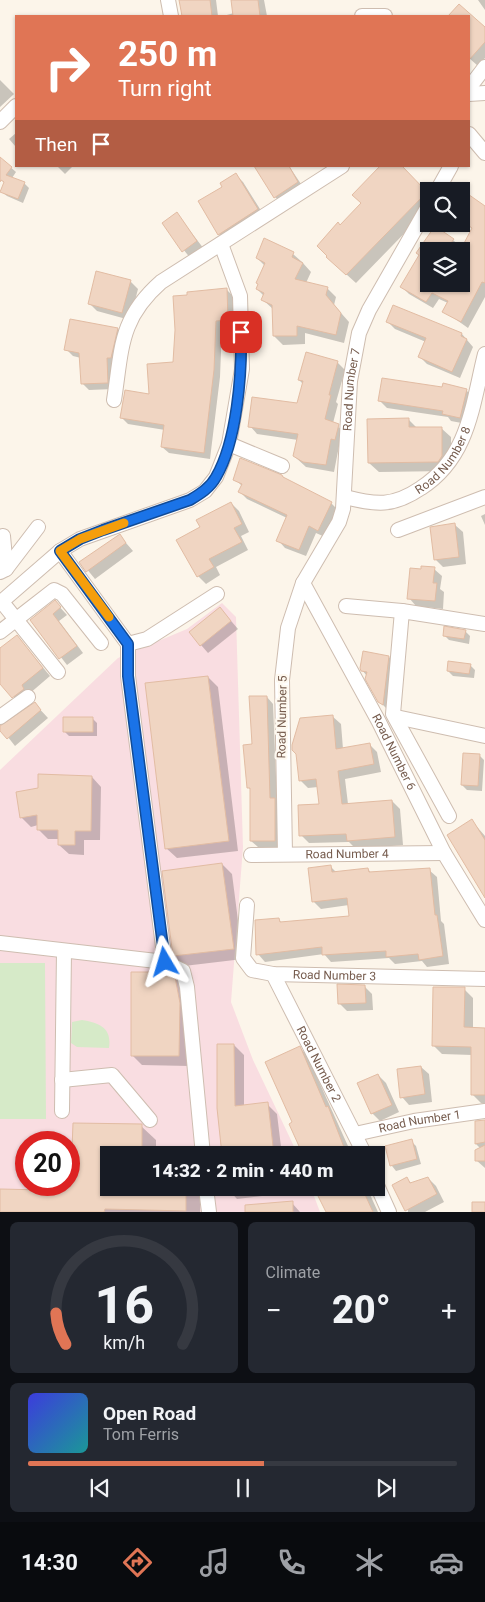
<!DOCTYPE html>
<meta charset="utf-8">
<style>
body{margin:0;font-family:Roboto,sans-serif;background:#242831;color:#f1f3f6;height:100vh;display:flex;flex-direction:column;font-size:19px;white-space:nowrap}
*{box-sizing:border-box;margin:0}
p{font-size:16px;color:#9ea1a6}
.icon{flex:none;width:28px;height:28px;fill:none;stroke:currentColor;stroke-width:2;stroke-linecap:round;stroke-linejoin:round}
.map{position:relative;height:1212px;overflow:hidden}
.side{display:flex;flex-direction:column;gap:10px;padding:10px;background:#0d0f14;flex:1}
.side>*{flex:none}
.banner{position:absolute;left:15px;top:15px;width:455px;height:152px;border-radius:0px;box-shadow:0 1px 4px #0004;background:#e07555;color:#fff;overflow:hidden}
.fabs{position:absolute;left:420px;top:182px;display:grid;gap:10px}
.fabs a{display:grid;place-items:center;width:50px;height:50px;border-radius:0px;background:#171b24;box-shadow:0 1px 4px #0004;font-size:25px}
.speed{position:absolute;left:15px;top:1131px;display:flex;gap:10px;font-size:25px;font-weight:700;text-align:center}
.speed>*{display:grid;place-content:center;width:65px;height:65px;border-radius:50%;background:#171b24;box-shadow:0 1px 4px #0004;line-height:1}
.speed .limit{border:8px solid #d22;background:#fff;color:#111}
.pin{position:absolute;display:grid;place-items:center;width:42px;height:42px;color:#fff;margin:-21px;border-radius:10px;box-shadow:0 2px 8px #0006}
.me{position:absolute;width:55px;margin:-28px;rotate:353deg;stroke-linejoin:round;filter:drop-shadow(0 0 4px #0008)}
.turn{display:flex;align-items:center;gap:18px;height:105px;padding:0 20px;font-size:22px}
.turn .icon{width:65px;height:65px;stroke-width:2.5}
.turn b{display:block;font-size:35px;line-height:42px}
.then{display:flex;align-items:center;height:48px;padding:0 20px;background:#0003;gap:10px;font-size:19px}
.big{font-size:38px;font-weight:800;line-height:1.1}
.side .tile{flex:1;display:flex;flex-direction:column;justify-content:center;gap:8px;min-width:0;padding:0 18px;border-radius:8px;background:#242831}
.side .dial{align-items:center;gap:0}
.dial svg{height:130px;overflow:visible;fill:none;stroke:#363941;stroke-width:7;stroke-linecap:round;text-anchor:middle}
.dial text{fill:#f1f3f6;stroke:none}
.song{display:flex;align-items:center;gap:15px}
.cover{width:60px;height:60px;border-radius:8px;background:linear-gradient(135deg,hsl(240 70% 55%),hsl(180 70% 35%))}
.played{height:5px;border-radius:2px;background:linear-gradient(90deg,#e07555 55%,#363941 55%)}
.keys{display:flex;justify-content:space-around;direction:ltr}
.heat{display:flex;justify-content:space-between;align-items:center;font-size:28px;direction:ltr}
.side .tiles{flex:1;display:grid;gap:10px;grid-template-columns:1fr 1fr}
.tile:last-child{grid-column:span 2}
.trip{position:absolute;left:100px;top:1146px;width:285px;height:50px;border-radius:0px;background:#171b24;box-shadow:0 1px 4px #0004;font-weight:800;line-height:50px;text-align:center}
.tabs{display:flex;height:80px;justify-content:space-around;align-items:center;background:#090b0e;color:#9ea1a6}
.tabs .icon{width:35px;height:35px}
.tabs .on{color:#e07555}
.tabs b{font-size:22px;color:#f1f3f6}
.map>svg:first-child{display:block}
.medical{fill:#f9dde1;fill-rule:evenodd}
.green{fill:#d6eac8}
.shadow{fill:#0003;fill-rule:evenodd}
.building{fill:#f0d5c2;stroke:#e2bca3}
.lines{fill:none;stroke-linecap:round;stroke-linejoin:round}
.minor-casing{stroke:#cebdb0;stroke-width:16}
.minor{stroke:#fff;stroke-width:14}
.route-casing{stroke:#114b97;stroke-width:12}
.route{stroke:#1a73e8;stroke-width:9}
.slow{stroke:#f59e0b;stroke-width:9}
.labels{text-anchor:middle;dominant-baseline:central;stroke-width:4.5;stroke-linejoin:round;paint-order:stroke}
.street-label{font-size:12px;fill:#765c4e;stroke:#fef9f0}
</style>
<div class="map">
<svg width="485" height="1212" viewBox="0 0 485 1212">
<rect width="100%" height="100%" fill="#fcf5ea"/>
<path class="medical" d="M222,603L236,617L243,847L231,1002L253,1060L298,1155H109V1188H311L320,1212H0V770L118,658L187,629ZM26,1142H69V1185H26Z"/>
<path class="green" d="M0,963H45L46,1119H0Z
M82,1020C100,1023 112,1028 109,1048L77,1047L71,1043L72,1022Z"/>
<path class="shadow" d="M181,0H216L218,16H183Z
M232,0H264L267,16H223L234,13Z
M478,0H485V10Z
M459,5L485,29V58L478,66L469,58V16H449Z
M0,80L14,94L0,107Z
M16,133V147L9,139Z
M0,158L16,172L12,178L24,183L29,188L23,203L7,196L2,192L5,183L0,179Z
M57,166H73L65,174Z
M289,166L305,190L283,205L275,197Z
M400,166L429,195V208L356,283L327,257L340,226Z
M236,175L243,182L265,217L226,242L219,234L224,188Z
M461,200L485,206V297L468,328L444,311L448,303L439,299L433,308L409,294L402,287L436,227L463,248L473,229L461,221ZM429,251H461V284H429Z
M177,214L204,249L191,259L163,224Z
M265,240L293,254L302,262L311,272L306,283L327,288L336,297L334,305L349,322L344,343L305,333V344L283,345L274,336L273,309L263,300L264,296L257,289L265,266L257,258Z
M130,281L138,289L130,320L97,311L89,303Z
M226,289L233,296L235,327H222L220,377L210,459L169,453L162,447L165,430L128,424L122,418L151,396Z
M388,322L462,334L473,347L460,378L427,364L420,357L426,342L395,329Z
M118,329L125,336L114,389L89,390L82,383L81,358L73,356L66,349Z
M337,362L345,370L336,402L338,404L333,423L346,433L343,447L339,446L334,472L306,467L294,456L298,440L257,434L250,426L298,405L303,384L299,380Z
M443,389L466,390L473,397L467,424L451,421L448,417L387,408L380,401Z
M409,420L417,428H441L451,437V466L447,471L379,472L369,463Z
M282,476L287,481L331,503L338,510L325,537L316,533L306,556L285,548L278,540L287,518L247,499L239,491L242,486L235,479Z
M231,503L239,511L249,532L241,536L248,550L216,567L220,575L206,584L198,576L202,527Z
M485,514V525L481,516Z
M455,525L463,532L466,564L443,567L435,559Z
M120,536L133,551L95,579L81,562Z
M434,569L442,576L440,589L444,592L443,609L416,606L409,598Z
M56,603L67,615L59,621L83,653L67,665L32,620Z
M220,608L238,629L208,653L201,645Z
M465,631L470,636L469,644L449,640L444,635Z
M17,636L50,676L29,694L21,704L0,682V650Z
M389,657L394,662L387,709L379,701L367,676L362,670Z
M470,665L475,670L474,678L453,676L448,671Z
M208,677L218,687L238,851L177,858L166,848Z
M267,697L273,704L277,801L281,806V847H258L251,841V790L248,787L253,746Z
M35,704L48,718L15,746L0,727Z
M332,716L341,724L343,749L369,744L377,752L381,772L345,779L348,804L392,801L400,809L403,845L356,849L349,842L309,843L301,835L321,806L318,787L308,788L300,780Z
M92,718L97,723V736H69L64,731Z
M479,755L484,760L482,791L467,790L462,785Z
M92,777L101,787L100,840H84V855L69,854L59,845V839H48L38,829V825L31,827L21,817Z
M472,821L485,836V893Z
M222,864L232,874L243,959L184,966L174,956Z
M331,867L337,873L368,869L371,873L429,870L437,877L441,921L444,924L449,964L427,967L422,961L395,964L389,958L331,962L324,954L265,962L258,954L278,919L282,923L350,917L349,905L321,909L314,902Z
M175,978L185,989L189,1066L142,1065L132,1055Z
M364,986L372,994L373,1010L347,1011L339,1003Z
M464,989L473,998V1028L485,1029V1104L481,1103L472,1094V1055L442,1054L433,1045Z
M234,1045L244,1055V1106L267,1104L277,1114L282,1155H224Z
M300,1048L307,1055L352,1155H303L294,1123Z
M421,1067L429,1074L432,1102L409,1105L402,1097Z
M378,1075L386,1083L399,1112L380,1121L372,1113Z
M476,1122H485V1168L476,1160L481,1149L476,1144Z
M141,1126L156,1140V1153L188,1155H109V1188H200V1212H0V1190L46,1191V1185H69V1150Z
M411,1141L416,1146L421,1164L396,1171L392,1166Z
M428,1178L436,1186L444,1202L425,1212H408L407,1179L412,1184Z
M227,1188H285L286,1193L237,1199Z
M317,1188H367L378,1212H327Z
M292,1203L300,1212H263Z"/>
<path class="building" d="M179,0H210L212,16H182Z
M231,0H258L260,16H233Z
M459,4L485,27V42L469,60V16H448Z
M0,157L12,167L6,175L25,182L18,199L0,192L4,182L1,180L0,182Z
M254,166H289L298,182L274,198Z
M380,166H402L427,192L346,275L326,257L327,256L317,246L338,222L340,225L361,203L352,195Z
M236,173L258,209L218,235L198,201L222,187L220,183Z
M465,192L485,206V283L482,282L461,322L442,312L448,301L432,293L426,302L400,287L419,255L416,253L435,226L454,239L445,251H429V284H461V249L472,228L461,220V198Z
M177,212L197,241L182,252L162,223Z
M264,238L294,252L292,257L303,263L295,279L328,287L326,295L341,313L336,335L297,326V336H273L272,305L261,300L264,293L256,289L258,284L256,283L265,263L256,258Z
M96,271L131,280L122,313L88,304Z
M227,288L228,320L216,321L214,370L204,453L161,447L164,425L120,418L125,390L149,394L147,364L173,362L175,330L173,296L187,295V292Z
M393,305L462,333L461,336L467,339L452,372L418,357L426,338L386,322Z
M70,319L118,328L111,358H107L108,383L81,384L79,353L64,350Z
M306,352L338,361L329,395H331L325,419L339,424L335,440L331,439L326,465L303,462L293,456L298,434L248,427L252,397L297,403L303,381L298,380Z
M382,378L442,387L443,383L467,389L460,418L442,414L443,411L378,401Z
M409,418V427H442V456L438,462L368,463L367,419Z
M240,458L282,475L283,477L332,502L318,531L309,526L299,550L276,541L287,515L238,492L242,484L233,480Z
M231,502L242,524L234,528L242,542L209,559L214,567L197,577L176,540L200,527L196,520Z
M455,523L459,557L434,560L430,527Z
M120,534L126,543L86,572L79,562Z
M421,566L435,567L433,583H437L435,601L407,599L410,568L421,569Z
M55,600L61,607L53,614L77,646L59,659L30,620Z
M220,607L231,621L200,646L189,632Z
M444,626L466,630L464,639L443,636Z
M17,635L43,668L22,685L24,689L12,698L0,684V648Z
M363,651L389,656L383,705L378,702L365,679L367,672L361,671L360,668Z
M448,661L471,664L469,674L447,671Z
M208,676L229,841L165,849L145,683Z
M249,696H267L270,798H275V841H250V788H247L243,745L252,744Z
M35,702L41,710L7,739L0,731V726Z
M333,715L336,749L370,743L374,764L338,771L342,804L392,800L395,837L347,841L346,834L299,836L298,805L319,804L316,779L299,781L296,754L292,750V745L300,718Z
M63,717H93V732H63Z
M463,753L480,754L478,786L461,785Z
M38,774L92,776L91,831H75V845H58V830H37V815L20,818L16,792L38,788Z
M472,819L485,840V898L447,835Z
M222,863L234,949L173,956L162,871Z
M331,865L332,872L368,868L369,872L430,868L435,915H437L443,956L419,960L418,954L386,957V951L322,955V947L256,955L255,920L279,918L280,922L349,916L347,898L312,902L308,868Z
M131,972H166L175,977L180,1003L179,1056H131Z
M337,984L365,985L366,1003L338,1004Z
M433,987H465L464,1027L485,1028V1095H471V1047L432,1046Z
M217,1044H234L235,1106L268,1102L274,1155H222L217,1108Z
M300,1046L326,1107L328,1106L347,1155H303L289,1124L292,1122L265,1062Z
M421,1066L425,1094L400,1098L397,1069Z
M378,1074L392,1105L371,1114L357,1083Z
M485,1120V1142L475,1144V1121Z
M73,1123L142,1124V1155H109V1188H186V1211L105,1209L104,1212H0V1189L44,1190L45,1185H69V1149H72Z
M412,1139L417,1159L390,1166L385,1146Z
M485,1145V1161H475V1150Z
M407,1177L410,1183L428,1177L437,1194L405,1211L392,1185Z
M314,1188H362L373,1212H326Z
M293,1201V1212H245V1205Z
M472,1202H485V1212H472Z"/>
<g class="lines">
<g class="minor-casing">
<g id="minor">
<path d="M168,0L171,16"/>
<path d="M362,16H385"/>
<path d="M469,88L485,67"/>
<path d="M469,94L485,93"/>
<path d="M0,122L16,106"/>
<path d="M469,134L485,153"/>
<path d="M437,191L451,166"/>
<path d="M114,400C122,349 119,319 161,282L342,166"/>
<path d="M229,444L282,466"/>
<path id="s1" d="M345,497C376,505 393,507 421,488C469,457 472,406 485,354"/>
<path d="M398,530L485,497"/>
<path d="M3,536L6,569"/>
<path d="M60,551L128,644L147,639L217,594"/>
<path d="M0,572L6,569L38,527"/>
<path id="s2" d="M303,583L379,722L444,853L485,920"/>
<path d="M2,602L58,672"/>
<path d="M0,603L60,551L80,539L190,500L205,491L216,477L229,444L242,369L240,296L221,244"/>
<path d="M346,606L402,611"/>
<path d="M0,632L54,590L62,594L101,643"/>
<path d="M128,644V676L165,962"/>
<path d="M0,717L28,697"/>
<path d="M396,717L485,736"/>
<path d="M449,816L393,714L402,611L485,624"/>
<path id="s3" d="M285,854L282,680L288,628L303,583L339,522L343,509L350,381L359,333L369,310L429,205"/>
<path id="s4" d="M251,855L444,853"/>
<path id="s5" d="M247,905L243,958L252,970L273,974L485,979"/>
<path d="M0,943L165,962L183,971L187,987L203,1155"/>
<path id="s6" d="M273,974L365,1155"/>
<path d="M62,1080L112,1075L150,1120"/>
<path d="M62,1111L64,951"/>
<path id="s7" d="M355,1134L414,1121L485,1111"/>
<path d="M376,1183L389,1212"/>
<path d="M206,1188L209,1212"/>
</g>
</g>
<use href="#minor" class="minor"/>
</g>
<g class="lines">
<g class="route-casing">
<path id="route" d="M165,962L128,676V644L60,551L80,539L103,530L190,500C200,494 210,488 216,477C237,441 242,374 241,332"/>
</g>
<use href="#route" class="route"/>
<path class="slow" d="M109,617L60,551L80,539L124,523"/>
</g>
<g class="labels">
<g class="street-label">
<text stroke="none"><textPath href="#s3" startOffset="478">Road Number 7</textPath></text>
<text stroke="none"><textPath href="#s1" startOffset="116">Road Number 8</textPath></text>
<text transform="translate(282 717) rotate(-89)">Road Number 5</text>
<text stroke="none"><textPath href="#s2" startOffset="192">Road Number 6</textPath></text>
<text stroke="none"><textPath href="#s4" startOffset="96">Road Number 4</textPath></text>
<text stroke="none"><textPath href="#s5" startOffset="151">Road Number 3</textPath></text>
<text stroke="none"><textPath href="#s6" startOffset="101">Road Number 2</textPath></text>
<text stroke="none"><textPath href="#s7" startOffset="66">Road Number 1</textPath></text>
</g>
</g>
</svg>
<div class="fabs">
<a><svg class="icon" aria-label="search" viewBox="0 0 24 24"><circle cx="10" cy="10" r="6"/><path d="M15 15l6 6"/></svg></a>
<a><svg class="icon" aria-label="layers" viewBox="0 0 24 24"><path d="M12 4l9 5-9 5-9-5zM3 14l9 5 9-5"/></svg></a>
</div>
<div class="speed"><div class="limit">20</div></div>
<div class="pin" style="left:241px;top:332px;background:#d93025"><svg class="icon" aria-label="arrive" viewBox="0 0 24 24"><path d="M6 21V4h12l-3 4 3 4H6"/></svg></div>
<svg class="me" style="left:165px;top:962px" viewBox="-20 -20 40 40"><path d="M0-17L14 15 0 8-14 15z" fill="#1a73e8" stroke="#fff" stroke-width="4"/></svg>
<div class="trip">14:32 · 2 min · 440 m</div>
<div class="banner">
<div class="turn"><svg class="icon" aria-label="right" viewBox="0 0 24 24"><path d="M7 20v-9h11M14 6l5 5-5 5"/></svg><div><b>250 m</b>Turn right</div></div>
<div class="then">Then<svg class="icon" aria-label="arrive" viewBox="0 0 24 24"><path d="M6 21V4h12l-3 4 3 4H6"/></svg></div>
</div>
</div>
<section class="side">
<div class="tiles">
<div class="tile dial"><svg viewBox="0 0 100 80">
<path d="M14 69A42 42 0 1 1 86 69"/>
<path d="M14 69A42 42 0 0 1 8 50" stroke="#e07555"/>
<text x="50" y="56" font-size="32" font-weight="700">16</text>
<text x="50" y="72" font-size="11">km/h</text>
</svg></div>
<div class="tile"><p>Climate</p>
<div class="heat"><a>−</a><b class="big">20°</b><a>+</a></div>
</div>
<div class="tile">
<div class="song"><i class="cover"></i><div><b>Open Road</b><p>Tom Ferris</p></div></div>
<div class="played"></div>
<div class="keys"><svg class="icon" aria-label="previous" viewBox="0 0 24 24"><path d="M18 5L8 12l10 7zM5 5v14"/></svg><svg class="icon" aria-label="pause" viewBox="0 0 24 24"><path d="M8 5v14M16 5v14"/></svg><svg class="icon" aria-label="next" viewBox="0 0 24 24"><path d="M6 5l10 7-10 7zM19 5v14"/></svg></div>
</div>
</div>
</section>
<nav class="tabs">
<b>14:30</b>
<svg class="icon on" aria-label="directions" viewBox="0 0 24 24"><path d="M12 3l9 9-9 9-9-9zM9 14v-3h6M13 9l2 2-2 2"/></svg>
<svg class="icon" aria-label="music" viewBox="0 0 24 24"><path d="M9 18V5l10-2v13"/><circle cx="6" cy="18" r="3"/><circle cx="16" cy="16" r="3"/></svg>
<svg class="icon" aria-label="phone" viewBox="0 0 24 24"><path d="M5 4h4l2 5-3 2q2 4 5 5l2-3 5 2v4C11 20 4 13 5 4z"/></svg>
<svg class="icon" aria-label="climate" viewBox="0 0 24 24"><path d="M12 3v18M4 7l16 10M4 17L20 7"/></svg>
<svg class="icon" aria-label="car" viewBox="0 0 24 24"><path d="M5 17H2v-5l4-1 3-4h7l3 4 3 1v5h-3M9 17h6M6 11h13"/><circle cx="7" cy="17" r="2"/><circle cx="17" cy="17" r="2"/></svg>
</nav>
